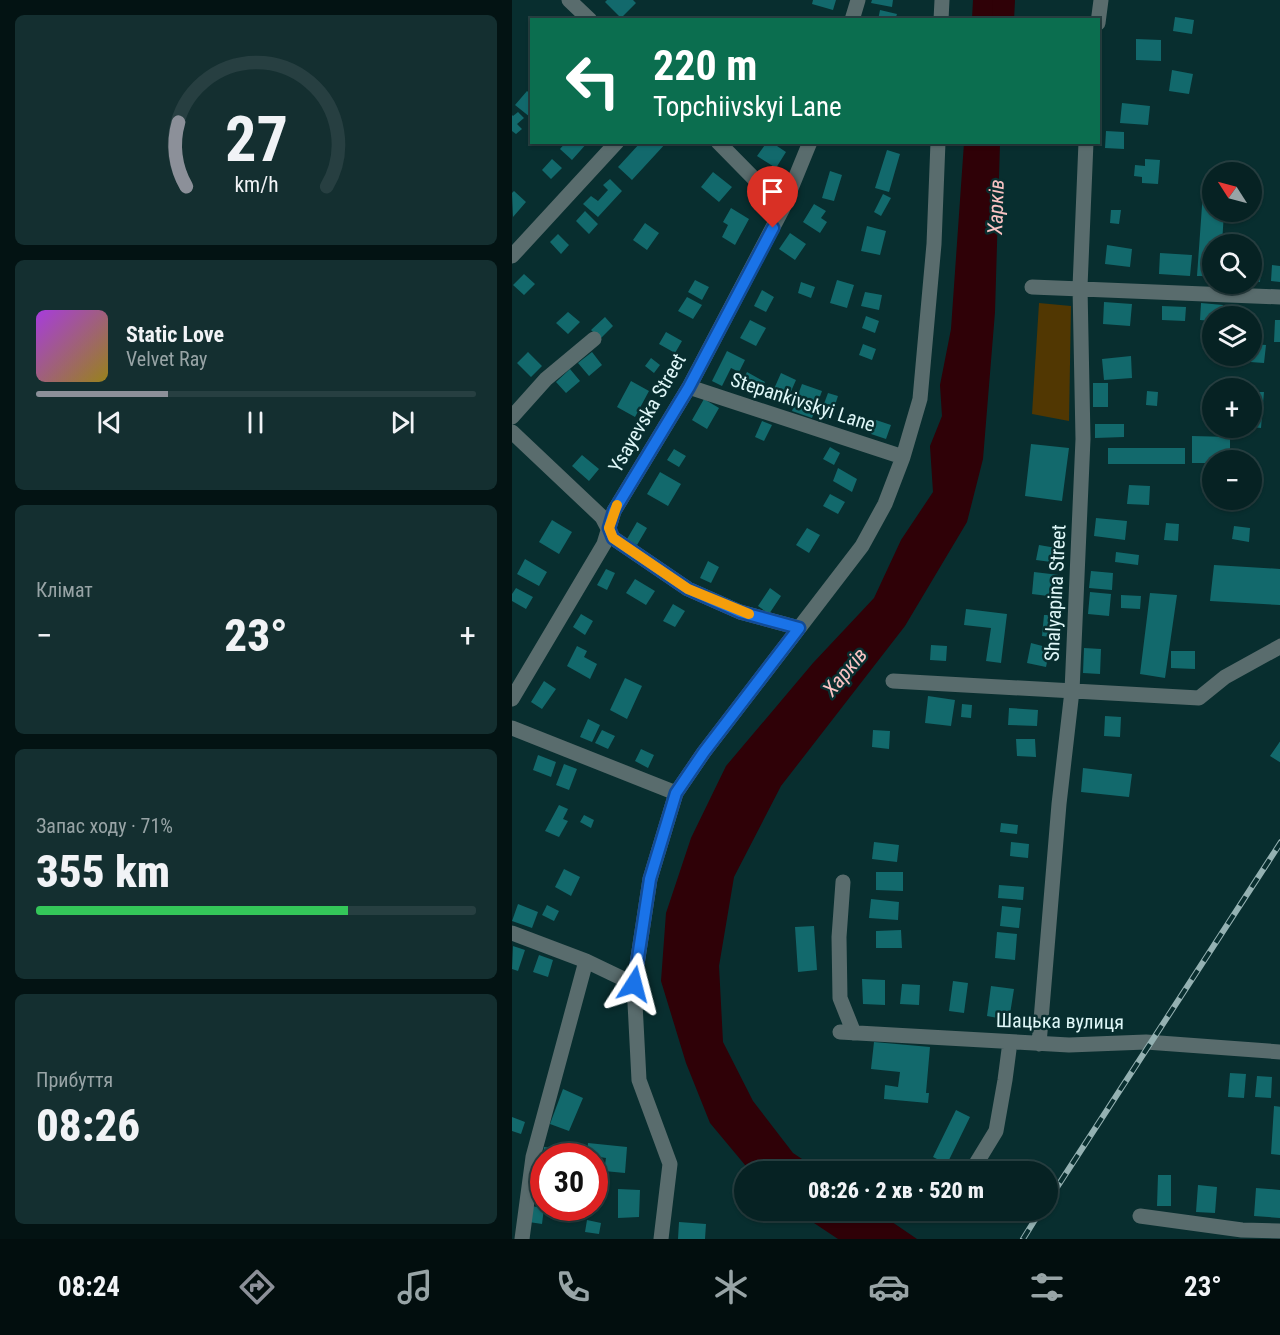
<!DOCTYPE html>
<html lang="uk">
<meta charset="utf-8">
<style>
body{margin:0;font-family:"Roboto Condensed",sans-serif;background:#142f30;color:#f1f3f6;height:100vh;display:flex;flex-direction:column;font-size:22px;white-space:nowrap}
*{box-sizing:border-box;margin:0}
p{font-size:20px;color:#98a4a6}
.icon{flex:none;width:33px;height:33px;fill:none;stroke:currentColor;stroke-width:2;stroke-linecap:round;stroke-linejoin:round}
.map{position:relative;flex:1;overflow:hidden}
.side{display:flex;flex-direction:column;gap:15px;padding:15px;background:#031313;width:512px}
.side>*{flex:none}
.guide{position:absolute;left:18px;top:18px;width:570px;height:126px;border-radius:0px;box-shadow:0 2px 4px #0004,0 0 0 2px #273f41;background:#0b6e4f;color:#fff;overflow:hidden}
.needle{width:39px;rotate:306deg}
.tools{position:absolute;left:690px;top:162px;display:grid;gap:12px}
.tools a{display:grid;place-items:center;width:60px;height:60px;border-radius:50%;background:#062223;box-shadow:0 2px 4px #0004,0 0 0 2px #273f41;font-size:30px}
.speed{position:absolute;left:18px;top:1143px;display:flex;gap:12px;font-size:30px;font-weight:700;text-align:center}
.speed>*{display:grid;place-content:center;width:78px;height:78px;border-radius:50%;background:#062223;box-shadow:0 2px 4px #0004,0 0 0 2px #273f41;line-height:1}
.speed .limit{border:9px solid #d22;background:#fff;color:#111}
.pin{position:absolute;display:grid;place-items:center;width:51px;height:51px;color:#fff;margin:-62px -26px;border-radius:50% 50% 50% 0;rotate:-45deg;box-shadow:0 0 6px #0007}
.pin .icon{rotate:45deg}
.me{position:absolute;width:66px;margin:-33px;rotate:9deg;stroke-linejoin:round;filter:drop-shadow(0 0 4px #0008)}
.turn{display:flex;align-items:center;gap:21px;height:126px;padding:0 24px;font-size:27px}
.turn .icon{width:78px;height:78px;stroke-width:2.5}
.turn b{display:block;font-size:42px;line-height:51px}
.big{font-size:45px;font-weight:800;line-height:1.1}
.side .card{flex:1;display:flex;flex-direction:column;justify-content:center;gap:9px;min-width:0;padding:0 21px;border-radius:9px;background:#142f30}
.side .dial{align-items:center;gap:0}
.dial svg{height:156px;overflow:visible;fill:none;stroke:#273f41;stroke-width:7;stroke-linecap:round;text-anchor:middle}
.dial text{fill:#f1f3f6;stroke:none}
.song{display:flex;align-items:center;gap:18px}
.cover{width:72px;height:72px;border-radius:9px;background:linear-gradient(135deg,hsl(280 70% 55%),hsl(50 70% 35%))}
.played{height:6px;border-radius:3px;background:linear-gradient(90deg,#8c9099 30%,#273f41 30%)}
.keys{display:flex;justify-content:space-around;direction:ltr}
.heat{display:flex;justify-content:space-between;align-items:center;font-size:33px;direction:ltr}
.charge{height:9px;border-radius:4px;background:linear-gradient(90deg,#34c759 71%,#273f41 0)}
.trip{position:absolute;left:222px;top:1161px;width:324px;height:60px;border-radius:30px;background:#062223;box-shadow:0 2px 4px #0004,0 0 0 2px #273f41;font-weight:800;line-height:60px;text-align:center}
.dock{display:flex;height:96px;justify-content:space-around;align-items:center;background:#020e0e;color:#98a4a6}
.dock .icon{width:42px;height:42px}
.dock .on{color:#8c9099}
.dock b{font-size:27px;color:#f1f3f6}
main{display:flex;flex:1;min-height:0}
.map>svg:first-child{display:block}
.green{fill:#513702}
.water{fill:#2f0107}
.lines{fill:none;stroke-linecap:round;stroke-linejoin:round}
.river{stroke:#2f0107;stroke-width:22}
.building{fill:#12696c}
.minor{stroke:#596c6d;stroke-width:15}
.rail-casing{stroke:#94b1b2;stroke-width:6}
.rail{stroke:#082e2f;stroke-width:4;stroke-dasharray:11;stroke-linecap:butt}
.route-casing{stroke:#114b97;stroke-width:15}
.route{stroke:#1a73e8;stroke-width:10}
.slow{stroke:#f59e0b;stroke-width:10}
.labels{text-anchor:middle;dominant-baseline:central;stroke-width:5;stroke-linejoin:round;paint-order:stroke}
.street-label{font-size:20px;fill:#dff7f8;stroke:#082e2f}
.water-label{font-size:21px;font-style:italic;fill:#fac3c3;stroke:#082e2f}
</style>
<main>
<section class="side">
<div class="card dial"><svg viewBox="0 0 100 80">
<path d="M14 69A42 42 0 1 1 86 69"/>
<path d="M14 69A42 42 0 0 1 10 36" stroke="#8c9099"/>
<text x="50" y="56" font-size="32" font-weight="700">27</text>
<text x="50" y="72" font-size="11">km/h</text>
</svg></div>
<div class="card">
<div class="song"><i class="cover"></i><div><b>Static Love</b><p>Velvet Ray</p></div></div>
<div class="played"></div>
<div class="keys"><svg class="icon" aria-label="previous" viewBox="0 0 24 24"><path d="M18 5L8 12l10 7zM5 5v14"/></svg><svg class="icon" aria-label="pause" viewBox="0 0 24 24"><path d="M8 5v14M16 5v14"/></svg><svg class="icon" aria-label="next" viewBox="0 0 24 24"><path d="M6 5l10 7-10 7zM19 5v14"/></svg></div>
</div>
<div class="card"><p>Клімат</p>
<div class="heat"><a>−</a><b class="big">23°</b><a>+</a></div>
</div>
<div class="card"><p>Запас ходу · 71%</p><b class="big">355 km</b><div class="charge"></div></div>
<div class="card"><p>Прибуття</p><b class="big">08:26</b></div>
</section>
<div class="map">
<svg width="769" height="1239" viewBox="0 0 769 1239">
<rect width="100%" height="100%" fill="#082e2f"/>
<path class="green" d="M527,303L559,306L557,421L520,414Z"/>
<path class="water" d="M461,0H490V19H460Z
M452,143H488L483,312L471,459L455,522L393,626L269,786L222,877L207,966L211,1042L241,1101L281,1153L308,1171H238L198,1123L174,1063L149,981L154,913L179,838L214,766L301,663L362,598L389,540L421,492L418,446L430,416L428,385L439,329Z
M284,1211H364L405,1239H326Z"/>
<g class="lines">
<path class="river" d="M491,20L492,0"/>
</g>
<path class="building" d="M95,0H121L124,3L109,18L93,2Z
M301,0H324L321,10L300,4Z
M360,0H381L380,7L359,3Z
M368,10L385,14L383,20H366Z
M663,17L682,20L680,34L661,31Z
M624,39L649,40V61L624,60Z
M660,70L681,74L677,94L657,91Z
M15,91L20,95V115L18,117L3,105Z
M610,103L638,106L636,125L608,123Z
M6,112L12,118L5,124L10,129L4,134L0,131V115L1,116Z
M594,131L612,132V149L593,148Z
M54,142H76L60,160L48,149Z
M129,142H155L120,180L106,167Z
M255,142H259L274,152L264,168L245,156Z
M375,150L388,154L377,192L363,188Z
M40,159L50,168L39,179L30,170Z
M633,159L648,160L646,184L630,183V177L622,176L623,165L633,166Z
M318,171L330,175L322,201L310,198Z
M201,172L220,187L207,202L189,187Z
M98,179L110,191L86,217L71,204L79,196L86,201L96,190L91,185Z
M2,191L14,202L1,217L0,193Z
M691,192H700V212H712L710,244H700V276H685Z
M371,194L379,198L369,216L362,212Z
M302,204L314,211L309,218L315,222L308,233L291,222Z
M219,208L237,219L223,245L210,237L216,225L211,222Z
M599,210H609L607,224L598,223Z
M73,211L86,224L77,234L64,221Z
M133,223L147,233L135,250L121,240Z
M355,226L374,231L368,255L349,251Z
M278,233L294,244L283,260L267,249Z
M46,234L57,245L49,254L38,242Z
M595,245L620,249L618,267L593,264Z
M648,253L680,255L678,276L647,274Z
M740,258L750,259L748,282L740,281Z
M760,265L769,266V282L759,281Z
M12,274L23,284L12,295L1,285Z
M183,280L197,287L190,300L176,292Z
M325,280L342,285L335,308L318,303Z
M289,282L303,287L299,298L286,293Z
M250,290L262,297L254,312L242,306Z
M353,292L370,295L367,310L349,306Z
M175,297L190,305L181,319L166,311Z
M592,302L620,304L618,326L591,324Z
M689,303L711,305L710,316H700V321L688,320Z
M650,306L674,307L673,321L650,320Z
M56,312L68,322L56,334L44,323Z
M354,316L367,321L363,333L350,328Z
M93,317L101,326L88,339L79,330Z
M238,320L254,328L244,346L228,338Z
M763,320H769V342H762Z
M154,332L170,341L163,353L147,344Z
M351,344L364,349L360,360L347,355Z
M740,344L754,345L752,363L738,362Z
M215,351L233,360L227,372L219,368L210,386L200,381Z
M16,352L30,366L19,377L5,363Z
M80,352L90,365L77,376L66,363Z
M619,356L620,378L592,380L590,359Z
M139,358L148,365L142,373L133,366Z
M58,369L68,381L54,393L44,382Z
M235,372L253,382L248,392L230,382Z
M269,373L284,380L273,405L258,398Z
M119,381L137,391L123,417L105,407Z
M581,383H596V407H581Z
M290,384L310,391L300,418L280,411Z
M635,391L646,392L645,406L634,405Z
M740,392H752L749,428L740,427Z
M316,393L326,396L318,420L307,417Z
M192,399L207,408L195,429L180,420Z
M364,420L379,425L374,439L359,434Z
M250,421L260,425L252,441L243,437Z
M583,424H612V437L583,438Z
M680,436L718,437V460H700V463H680Z
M519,444L557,448L550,501L513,496Z
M318,447L328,453L322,465L311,459Z
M596,448H673V464H596Z
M162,449L174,456L167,467L155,460Z
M70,455L87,469L77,481L60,466Z
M326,468L345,479L340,492L321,481Z
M148,472L169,484L156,506L135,494Z
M617,485L638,486L637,505L615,504Z
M318,494L333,502L326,514L311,506Z
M584,518L615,521L613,540L582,536Z
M40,520L60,532L47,554L27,542Z
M125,522L135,528L125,545L115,539Z
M654,523L667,524L666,541L652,540Z
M722,526L738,528L737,542L720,539Z
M295,528L308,535L297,553L284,545Z
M527,545L550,549L547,563L524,560Z
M604,552L627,555L626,565L603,562Z
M13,559L35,572L27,586L5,574Z
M196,561L207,567L199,583L188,578Z
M702,565L769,569V605L698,601Z
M94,569L103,573L95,590L85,585Z
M579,571L601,573L600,590L577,588Z
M522,572L547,575L544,597L520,594Z
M123,579L143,591L134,605L114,593Z
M4,588L21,597L14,609L0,601V594Z
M258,588L269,596L257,614L246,606Z
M578,592L599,594L597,616L576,614Z
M638,593L665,595L653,678L628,674Z
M609,595L629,596L628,609L609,608Z
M161,604L173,611L163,627L151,621Z
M454,609L495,614L489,663L474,661L479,628L452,625Z
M69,614L81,621L73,635L61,627Z
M532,615H541L539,637L530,636Z
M519,643L538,648L534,667L515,663Z
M419,645L435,646L434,661L418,660Z
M65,646L75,651L72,657L85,664L78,679L55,666Z
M572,648L589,649L588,674L571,673Z
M659,651H683V669L659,668Z
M113,678L130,686L115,719L98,710Z
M32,681L44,689L30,709L19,702Z
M416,696L443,700L439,726L413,723Z
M450,704L460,705L459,718L449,717Z
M497,708L526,710L525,726L496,725Z
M593,716L609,717L608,737L592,736Z
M76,719L88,725L80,742L68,737Z
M90,730L103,736L96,749L83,743Z
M361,730L378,731L377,749L360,747Z
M504,739H523L524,757L505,756Z
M769,740V763L758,756Z
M129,749L142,755L136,768L123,761Z
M26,755L44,762L39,777L21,770Z
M52,764L65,769L57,790L44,785Z
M571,768L620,774L617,797L569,792Z
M47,805L56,809L51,819L56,821L47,837L33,831Z
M72,815L82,820L79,828L68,822Z
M489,823L506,825L505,834L488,832Z
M362,842L387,845L385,862L360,859Z
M499,842L517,844L516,858L498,856Z
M52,869L68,877L59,896L43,887Z
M364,872H391V891L364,890Z
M487,885L512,887L511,900L486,898Z
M359,899L387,902L386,920L357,918Z
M6,904L26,912L20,928L0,921Z
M35,905L47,911L42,921L30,915Z
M490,906L509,908L507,928L488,926Z
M302,926L305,970L286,972L283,927Z
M389,930L390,948H364V931Z
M485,932L505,934L503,960L483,958Z
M1,946L13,950L6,971L0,969Z
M27,955L41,960L36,977L21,972Z
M350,979L373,980V1005L351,1004Z
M441,981L456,983L452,1013L437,1011Z
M390,984L408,985L407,1005L388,1004Z
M479,986L502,989L497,1020L475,1016Z
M362,1042L418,1047L414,1093H417L416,1103L372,1099L373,1085L386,1087L388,1072L359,1069Z
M718,1073L734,1074L732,1098L716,1097Z
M745,1076L760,1077L759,1098L743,1097Z
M51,1089L71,1098L57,1131L38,1124Z
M762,1106L769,1107V1155L759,1154Z
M444,1110L458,1117L435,1164L421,1157Z
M0,1117L13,1122L9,1134L0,1131Z
M76,1143L115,1147L113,1173L92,1171L94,1158L75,1155Z
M32,1147L52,1149L51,1156H31Z
M646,1175H659V1206H645Z
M686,1185L705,1187L703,1213L684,1212Z
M744,1188L769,1190V1218L742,1216Z
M106,1189L128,1190L127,1217L106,1218Z
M19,1206L32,1208L30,1224L17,1222Z
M75,1220L89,1223L87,1234L73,1232Z
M167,1222L194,1224L193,1239H166Z"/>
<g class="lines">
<path class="minor" d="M57,0L78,20
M340,20L346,0
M429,20L430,0
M586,23L589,0
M206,142L271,208
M0,256L105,142
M520,287L769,297
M177,387L391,457
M0,417L34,379L82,339
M0,432L90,517L101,538L176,589L228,612L287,628
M381,681L687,698L713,677L769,646
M0,699L92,544L102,511L177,387L271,208L298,142
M0,728L164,793
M331,882L327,937L328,998L342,1033
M0,933L74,961L122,984L127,1080L158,1164L149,1239
M122,984L138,879L164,793L192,752L350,546L373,504L391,457L408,399L422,244L426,142
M328,1032L557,1045L634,1042L769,1052
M527,1044L547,804L560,691L571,439L568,287L574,142
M459,1172L484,1131L493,1080L498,1042
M628,1216L730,1230L769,1231
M10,1239L21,1157L74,961"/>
<g class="rail-casing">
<path id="rail" d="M536,1201L769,842
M511,1239L529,1210"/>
</g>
<use href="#rail" class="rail"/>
</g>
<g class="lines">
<g class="route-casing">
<path id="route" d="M122,984L138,879L164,793L192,752L287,628L228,612L176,589L101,538L97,528L102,511L177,387L261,228"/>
</g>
<use href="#route" class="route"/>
<path class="slow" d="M105,505L97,528L101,538L176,589L237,614"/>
</g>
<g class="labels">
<g class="street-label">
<text transform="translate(291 402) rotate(18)">Stepankivskyi Lane</text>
<text transform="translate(135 413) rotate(-60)">Ysayevska Street</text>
<text transform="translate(543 593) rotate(-87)">Shalyapina Street</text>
<text transform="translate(548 1021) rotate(1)">Шацька вулиця</text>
</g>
<g class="water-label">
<text transform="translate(484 207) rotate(-88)">Харків</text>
<text transform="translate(333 672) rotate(-50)">Харків</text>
</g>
</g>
</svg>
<div class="tools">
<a><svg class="needle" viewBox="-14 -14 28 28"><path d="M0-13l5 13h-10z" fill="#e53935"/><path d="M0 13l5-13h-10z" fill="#98a4a6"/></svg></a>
<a><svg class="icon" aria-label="search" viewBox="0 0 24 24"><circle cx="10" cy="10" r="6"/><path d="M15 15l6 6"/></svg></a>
<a><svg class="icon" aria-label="layers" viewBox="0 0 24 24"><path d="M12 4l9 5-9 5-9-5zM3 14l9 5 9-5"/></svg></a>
<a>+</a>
<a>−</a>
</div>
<div class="speed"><div class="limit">30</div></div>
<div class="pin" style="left:261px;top:228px;background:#d93025"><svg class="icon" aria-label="arrive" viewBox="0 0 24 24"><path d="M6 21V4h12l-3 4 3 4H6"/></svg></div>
<svg class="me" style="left:122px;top:984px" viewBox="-20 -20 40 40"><path d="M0-17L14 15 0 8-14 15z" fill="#1a73e8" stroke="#fff" stroke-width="4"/></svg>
<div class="trip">08:26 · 2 хв · 520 m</div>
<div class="guide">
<div class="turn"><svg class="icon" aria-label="left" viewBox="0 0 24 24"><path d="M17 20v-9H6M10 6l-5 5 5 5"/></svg><div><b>220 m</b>Topchiivskyi Lane</div></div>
</div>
</div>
</main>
<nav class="dock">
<b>08:24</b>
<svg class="icon on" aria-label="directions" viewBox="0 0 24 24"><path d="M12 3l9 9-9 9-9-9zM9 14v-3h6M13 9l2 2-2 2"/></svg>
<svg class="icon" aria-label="music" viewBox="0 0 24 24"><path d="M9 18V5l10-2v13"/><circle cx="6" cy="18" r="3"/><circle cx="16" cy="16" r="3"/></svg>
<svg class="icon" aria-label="phone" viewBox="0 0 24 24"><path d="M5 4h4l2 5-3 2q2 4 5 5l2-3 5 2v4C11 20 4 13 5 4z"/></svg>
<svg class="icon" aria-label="climate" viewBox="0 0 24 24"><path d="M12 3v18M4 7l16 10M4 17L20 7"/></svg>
<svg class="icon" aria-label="car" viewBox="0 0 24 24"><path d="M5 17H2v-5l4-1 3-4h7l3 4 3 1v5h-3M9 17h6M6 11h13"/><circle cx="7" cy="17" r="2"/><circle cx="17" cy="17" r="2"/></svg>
<svg class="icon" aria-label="filters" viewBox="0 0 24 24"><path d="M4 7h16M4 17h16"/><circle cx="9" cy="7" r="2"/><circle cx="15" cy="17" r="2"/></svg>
<b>23°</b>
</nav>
